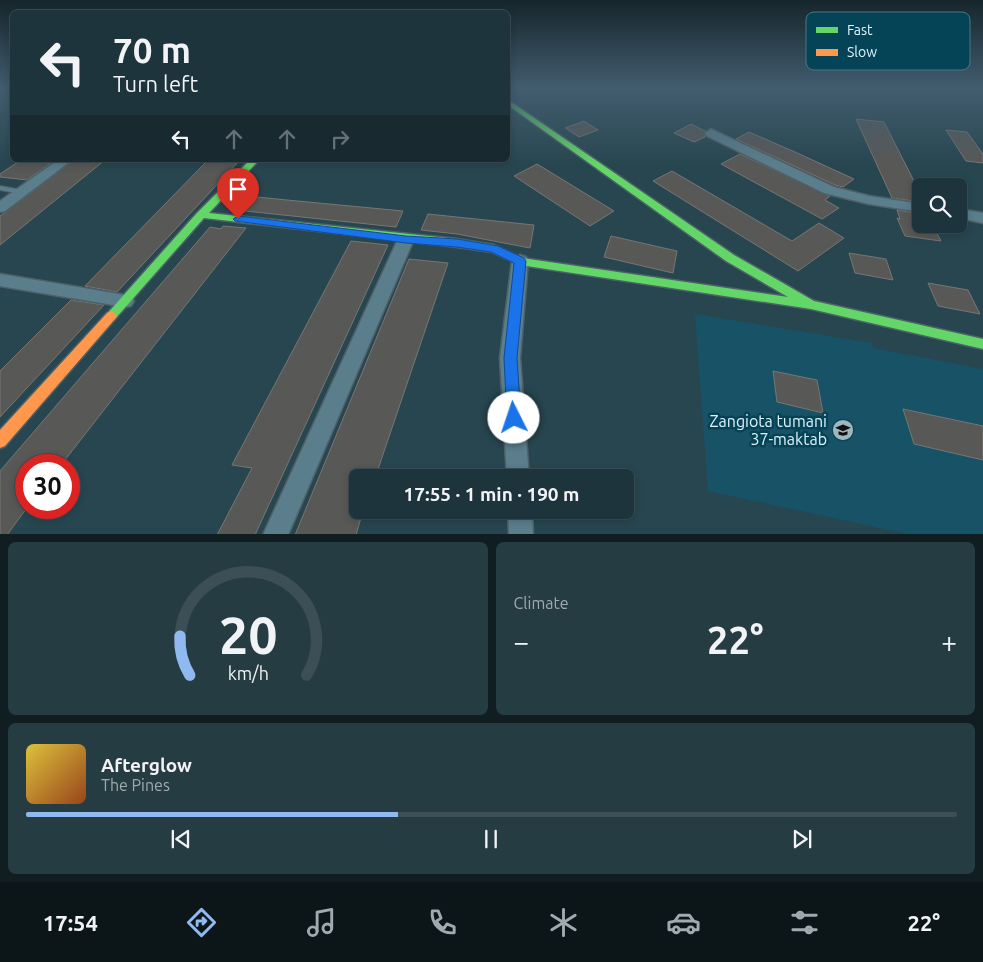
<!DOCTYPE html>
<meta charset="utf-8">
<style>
body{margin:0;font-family:Ubuntu,sans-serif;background:#263c43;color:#f1f3f6;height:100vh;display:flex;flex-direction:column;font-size:19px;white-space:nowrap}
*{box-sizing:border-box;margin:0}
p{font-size:16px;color:#a1aaaf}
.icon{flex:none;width:28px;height:28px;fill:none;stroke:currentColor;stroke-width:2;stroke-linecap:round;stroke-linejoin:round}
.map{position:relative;height:534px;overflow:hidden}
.side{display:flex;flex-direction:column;gap:8px;padding:8px;background:#101d21;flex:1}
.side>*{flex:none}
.hud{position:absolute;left:10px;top:10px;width:500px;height:152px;border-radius:8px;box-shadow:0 2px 8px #0003,0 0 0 1px #3c4f56;background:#1e343c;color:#f1f3f6;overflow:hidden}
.fabs{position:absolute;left:912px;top:178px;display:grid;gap:10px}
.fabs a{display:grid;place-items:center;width:55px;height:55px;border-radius:8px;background:#1e343c;box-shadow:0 2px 8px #0003,0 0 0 1px #3c4f56;font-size:25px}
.speed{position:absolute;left:15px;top:454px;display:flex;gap:10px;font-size:25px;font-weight:700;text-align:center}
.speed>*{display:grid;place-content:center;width:65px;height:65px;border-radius:50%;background:#1e343c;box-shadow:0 2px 8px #0003,0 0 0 1px #3c4f56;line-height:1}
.speed .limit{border:8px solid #d22;background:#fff;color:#111}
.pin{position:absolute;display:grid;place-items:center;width:42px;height:42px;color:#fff;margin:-51px -21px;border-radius:50% 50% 50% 0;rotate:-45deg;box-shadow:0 0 5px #0007}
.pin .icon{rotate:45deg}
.me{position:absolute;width:55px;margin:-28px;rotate:356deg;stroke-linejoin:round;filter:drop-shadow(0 0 4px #0008)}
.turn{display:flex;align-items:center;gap:18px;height:105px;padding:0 20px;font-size:22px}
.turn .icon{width:65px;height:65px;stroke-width:2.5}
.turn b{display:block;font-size:35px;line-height:42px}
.lanes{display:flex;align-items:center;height:48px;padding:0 20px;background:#0003;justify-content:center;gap:25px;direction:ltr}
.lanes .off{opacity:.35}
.big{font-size:38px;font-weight:700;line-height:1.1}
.side .card{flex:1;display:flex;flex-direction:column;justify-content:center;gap:8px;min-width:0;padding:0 18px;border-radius:8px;background:#263c43}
.side .dial{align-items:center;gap:0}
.dial svg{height:130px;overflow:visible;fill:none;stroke:#3c4f56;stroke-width:7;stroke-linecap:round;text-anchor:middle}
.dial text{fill:#f1f3f6;stroke:none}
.song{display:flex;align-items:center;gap:15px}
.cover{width:60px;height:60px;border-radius:8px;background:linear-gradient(135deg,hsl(50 70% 55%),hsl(20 70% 35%))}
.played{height:5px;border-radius:2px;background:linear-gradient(90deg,#90b9f0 40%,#3c4f56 40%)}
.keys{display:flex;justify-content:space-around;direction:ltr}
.heat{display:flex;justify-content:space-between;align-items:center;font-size:28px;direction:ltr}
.side .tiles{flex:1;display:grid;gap:8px;grid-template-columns:1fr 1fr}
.card:last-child{grid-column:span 2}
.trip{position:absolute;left:349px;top:469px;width:285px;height:50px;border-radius:8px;background:#1e343c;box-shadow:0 2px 8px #0003,0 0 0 1px #3c4f56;font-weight:700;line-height:50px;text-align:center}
.dock{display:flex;height:80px;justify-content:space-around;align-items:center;background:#0c1518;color:#a1aaaf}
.dock .icon{width:35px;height:35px}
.dock .on{color:#90b9f0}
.dock b{font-size:22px;color:#f1f3f6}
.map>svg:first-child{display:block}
.built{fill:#175267}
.building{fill:#585857;stroke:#787673}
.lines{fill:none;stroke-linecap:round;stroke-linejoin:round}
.lane-casing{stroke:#4e6068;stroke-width:2}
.street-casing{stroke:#4e6068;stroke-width:3}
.fast-casing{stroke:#4e6068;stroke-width:3}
.slow-casing{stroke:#4e6068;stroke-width:3}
.lane{fill:#5b7e8c;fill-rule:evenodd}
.street{fill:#5b7e8c;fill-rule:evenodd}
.fast{fill:#63d668;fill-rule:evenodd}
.slow{fill:#ff974d;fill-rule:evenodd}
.route{fill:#1a73e8;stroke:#114b97}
.labels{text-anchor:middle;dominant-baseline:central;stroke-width:5;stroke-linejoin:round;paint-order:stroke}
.near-poi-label{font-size:16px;fill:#e1f3fb;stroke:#054357;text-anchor:end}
.key{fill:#054357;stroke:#477888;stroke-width:1}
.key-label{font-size:14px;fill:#e1f3fb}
</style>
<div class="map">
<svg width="983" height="535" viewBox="0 0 983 535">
<rect width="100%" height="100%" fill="#284650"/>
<path class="built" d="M695,314L872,343L873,348L983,369V534H908L708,491Z"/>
<path class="building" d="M856,119L884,122L921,195V202L892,198Z
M584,121L598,130L579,137L565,128Z
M691,124L705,131V137L694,142L674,133Z
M946,130L967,132L983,154V163L966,161Z
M749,132L795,152L854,179L843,187L835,185L736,139Z
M740,154L830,196L825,200L839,208L822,219L721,164Z
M21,160L51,163L27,180L0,177V174Z
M74,160H105L0,245V216Z
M208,160H240L117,292L85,286Z
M537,164L614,211L590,226L514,176Z
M672,171L792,241L819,223L844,238L798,271L653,181Z
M247,196L287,200L403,211L396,227L236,210Z
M897,210L921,214V224H932L941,241L905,236L897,218L900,219Z
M428,214L534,225L530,248L457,234L421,230Z
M223,226L246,228L61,465H26V509L7,535H0V471L210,227L221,229Z
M611,236L677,251L673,273L604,257Z
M351,241L388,245L255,535H217L252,468L232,465Z
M849,253L886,259L893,280L855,273Z
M409,259L448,263L375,478H358V513L362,514L356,535H295Z
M928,283L968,290L980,314L938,306Z
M71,300L104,305L0,417V371Z
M773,371L817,380L823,413L777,402Z
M903,409L983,426V460L914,444Z"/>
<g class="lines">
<g class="lane-casing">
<path id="lane" d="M0,186L22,190L25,192L22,194L0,190Z"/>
</g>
<g class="street-casing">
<path id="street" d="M711,129L834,187L869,196L921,204V212L869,204L824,193L707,136L705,133Z
M58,160H72L5,211L0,212V201Z
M959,209L983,213V223L959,218Z
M406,234L414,239L288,535H263L398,239Z
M520,255L526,257L528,261L520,358L529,478H507L500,358L512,261L514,257Z
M0,274L125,295L131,296L134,301L131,306L125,307L0,286Z
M508,510H532L533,535H509Z"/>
</g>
<g class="fast-casing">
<path id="fast" d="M508,100L734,255L814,301L983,339V349L811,309L520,265L492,252L457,247L204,218L115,319H107L105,316L197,213L250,160H259L209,213L457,239L494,245L522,258L788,297L726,261L508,105Z"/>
</g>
<g class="slow-casing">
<path id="slow" d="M111,311L115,313L117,316L115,319L5,446L0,448V430L107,313Z"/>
</g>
<use href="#lane" class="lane"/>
<use href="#street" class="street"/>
<use href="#fast" class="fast"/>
<use href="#slow" class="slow"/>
</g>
<linearGradient id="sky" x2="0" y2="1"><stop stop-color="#16262c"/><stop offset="0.54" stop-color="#425d6f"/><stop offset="1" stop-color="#425d6f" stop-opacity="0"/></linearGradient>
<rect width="983" height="164" fill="url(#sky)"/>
<path class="route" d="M238,216L406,236L457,239L498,246L524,258L526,261L517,358L521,418L519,422L514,424L509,422L507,418L504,358L514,263L491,252L457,247L406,243L235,221L233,219Z"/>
<defs>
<g id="school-disc" transform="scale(1.125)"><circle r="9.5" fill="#a0b6bf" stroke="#054357"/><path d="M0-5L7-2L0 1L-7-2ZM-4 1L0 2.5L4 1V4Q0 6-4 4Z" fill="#111"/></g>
</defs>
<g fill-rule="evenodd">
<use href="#school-disc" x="843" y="430"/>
</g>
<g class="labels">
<g class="near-poi-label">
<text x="827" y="421">Zangiota tumani<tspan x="827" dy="18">37-maktab</tspan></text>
</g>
</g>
<rect x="806" y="12" width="164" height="58" rx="8" class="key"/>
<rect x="816" y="27" width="22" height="6" fill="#63d668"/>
<rect x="816" y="49" width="22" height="7" fill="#ff974d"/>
<g class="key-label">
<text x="847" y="35">Fast</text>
<text x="847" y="57">Slow</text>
</g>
</svg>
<div class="fabs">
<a><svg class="icon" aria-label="search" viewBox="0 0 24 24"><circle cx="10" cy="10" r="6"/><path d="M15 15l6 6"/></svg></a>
</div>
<div class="speed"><div class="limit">30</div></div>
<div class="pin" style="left:238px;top:219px;background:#d93025"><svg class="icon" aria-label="arrive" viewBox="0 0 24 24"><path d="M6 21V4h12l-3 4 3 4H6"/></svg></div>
<svg class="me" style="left:514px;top:418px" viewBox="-20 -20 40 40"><circle r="19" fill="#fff"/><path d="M0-13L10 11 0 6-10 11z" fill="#1a73e8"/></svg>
<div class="trip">17:55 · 1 min · 190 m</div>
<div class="hud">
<div class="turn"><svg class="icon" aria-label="left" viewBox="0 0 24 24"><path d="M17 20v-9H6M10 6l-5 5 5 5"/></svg><div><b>70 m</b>Turn left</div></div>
<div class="lanes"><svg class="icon" aria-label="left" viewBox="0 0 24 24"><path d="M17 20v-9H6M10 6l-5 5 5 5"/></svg><svg class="icon off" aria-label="ahead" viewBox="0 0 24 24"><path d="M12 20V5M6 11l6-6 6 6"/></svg><svg class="icon off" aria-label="ahead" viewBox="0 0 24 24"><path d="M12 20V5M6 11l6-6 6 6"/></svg><svg class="icon off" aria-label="right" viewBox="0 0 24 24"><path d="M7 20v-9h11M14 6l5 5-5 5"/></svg></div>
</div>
</div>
<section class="side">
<div class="tiles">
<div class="card dial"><svg viewBox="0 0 100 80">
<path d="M14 69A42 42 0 1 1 86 69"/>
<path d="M14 69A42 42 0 0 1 8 45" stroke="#90b9f0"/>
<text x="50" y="56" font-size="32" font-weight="700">20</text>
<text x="50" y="72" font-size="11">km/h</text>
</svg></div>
<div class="card"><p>Climate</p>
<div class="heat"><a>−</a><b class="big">22°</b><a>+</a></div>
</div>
<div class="card">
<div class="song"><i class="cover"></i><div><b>Afterglow</b><p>The Pines</p></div></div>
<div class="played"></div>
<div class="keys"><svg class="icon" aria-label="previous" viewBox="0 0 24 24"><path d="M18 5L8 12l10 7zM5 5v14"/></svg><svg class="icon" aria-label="pause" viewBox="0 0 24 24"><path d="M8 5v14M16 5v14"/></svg><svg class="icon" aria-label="next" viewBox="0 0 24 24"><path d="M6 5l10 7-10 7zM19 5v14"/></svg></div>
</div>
</div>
</section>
<nav class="dock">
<b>17:54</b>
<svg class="icon on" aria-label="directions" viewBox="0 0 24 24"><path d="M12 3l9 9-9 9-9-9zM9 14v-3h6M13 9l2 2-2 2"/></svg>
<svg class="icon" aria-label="music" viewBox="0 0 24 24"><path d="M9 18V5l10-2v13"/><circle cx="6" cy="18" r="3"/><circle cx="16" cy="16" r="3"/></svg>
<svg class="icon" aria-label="phone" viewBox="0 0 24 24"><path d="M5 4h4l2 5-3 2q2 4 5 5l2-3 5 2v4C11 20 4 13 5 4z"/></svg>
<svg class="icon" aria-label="climate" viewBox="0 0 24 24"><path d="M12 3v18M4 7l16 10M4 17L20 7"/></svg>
<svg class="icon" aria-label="car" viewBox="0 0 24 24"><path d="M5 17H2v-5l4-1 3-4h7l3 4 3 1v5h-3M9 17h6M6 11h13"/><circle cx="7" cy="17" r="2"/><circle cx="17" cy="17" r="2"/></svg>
<svg class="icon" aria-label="filters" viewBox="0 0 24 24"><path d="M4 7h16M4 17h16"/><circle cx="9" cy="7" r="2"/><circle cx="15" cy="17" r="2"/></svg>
<b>22°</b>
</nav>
